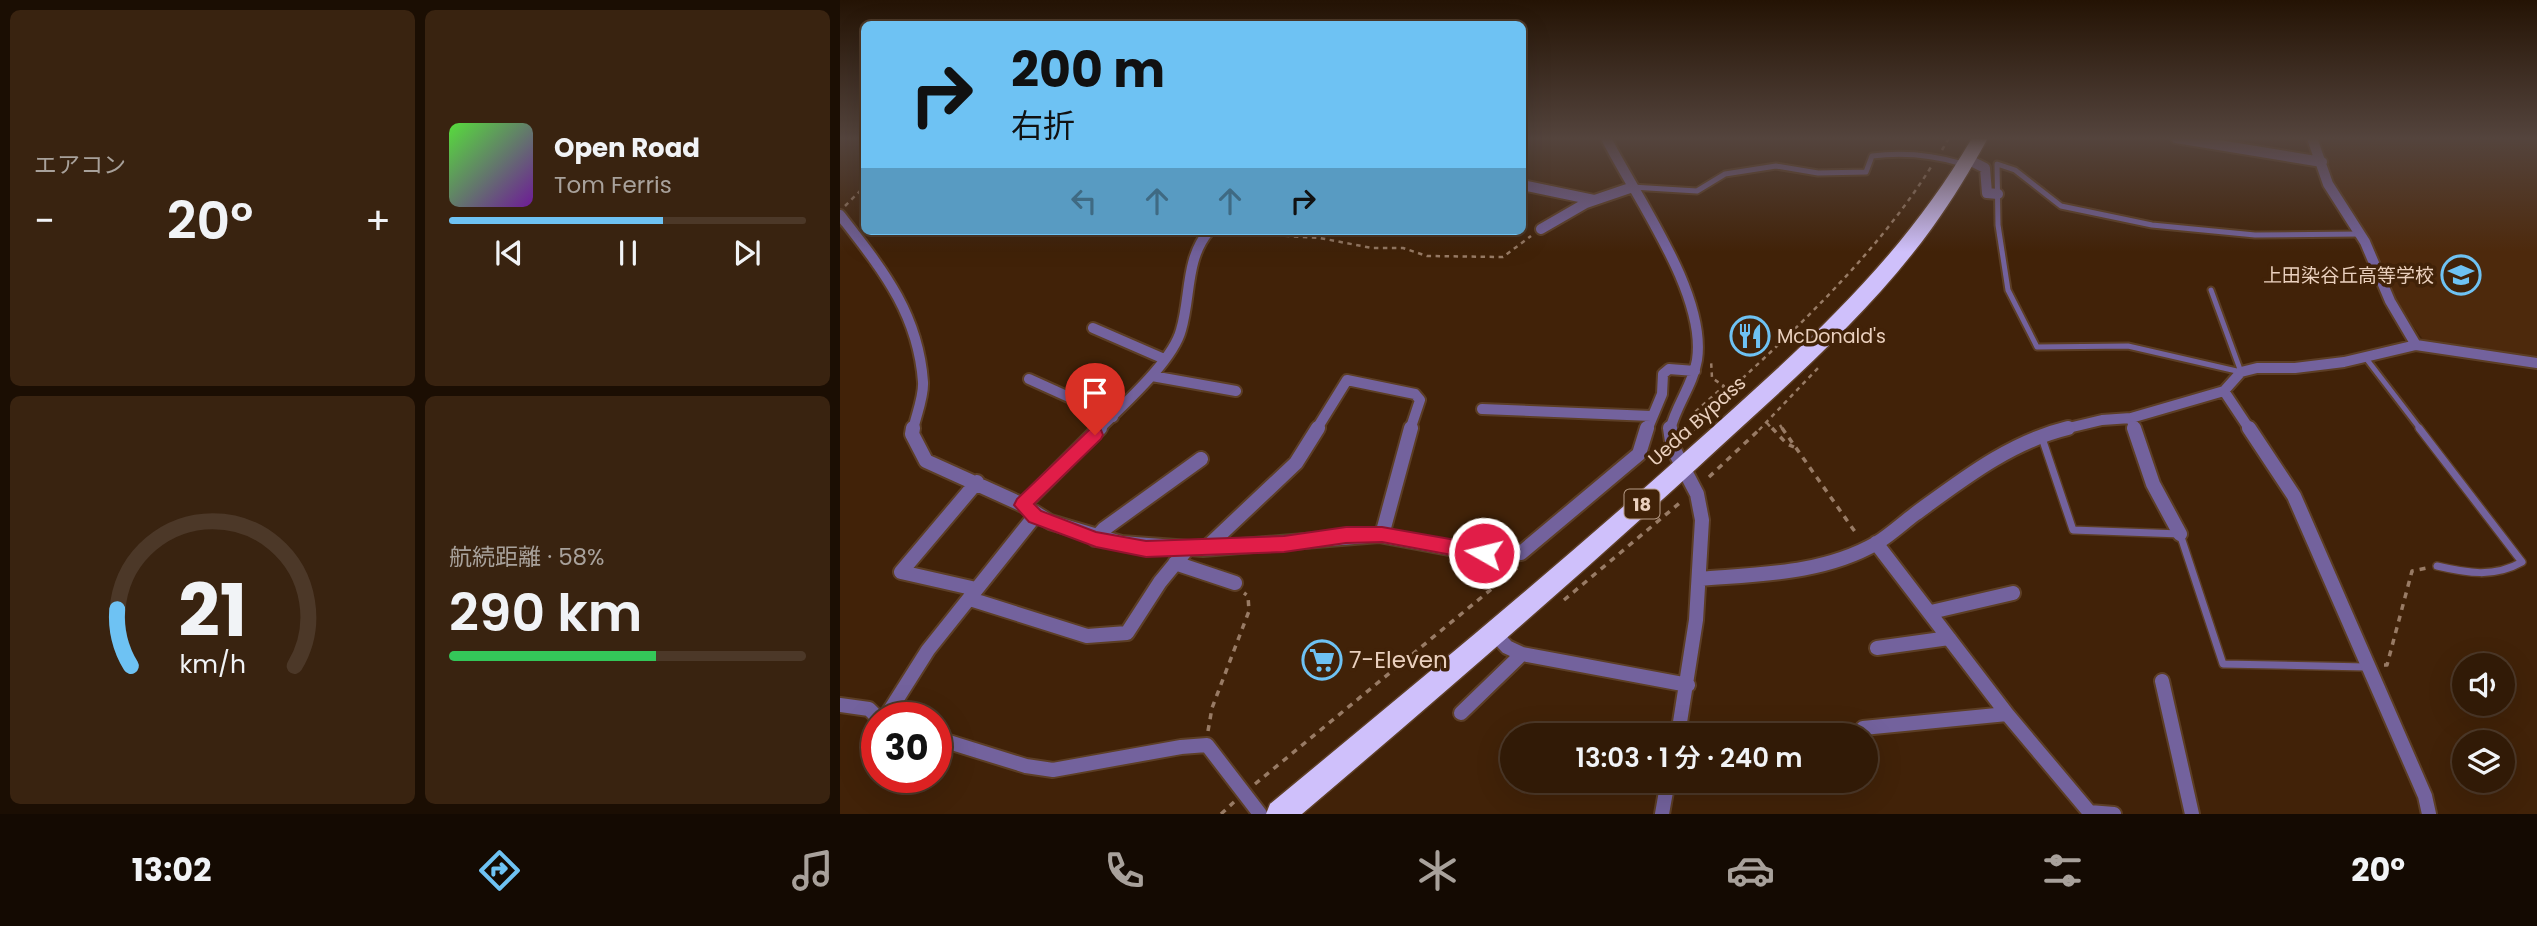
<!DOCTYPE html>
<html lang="ja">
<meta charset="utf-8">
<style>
body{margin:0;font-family:Poppins,"Noto Sans JP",sans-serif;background:#392310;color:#f1f3f6;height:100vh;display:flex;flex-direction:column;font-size:26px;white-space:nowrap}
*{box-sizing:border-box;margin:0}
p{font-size:23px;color:#a8a19b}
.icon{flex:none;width:38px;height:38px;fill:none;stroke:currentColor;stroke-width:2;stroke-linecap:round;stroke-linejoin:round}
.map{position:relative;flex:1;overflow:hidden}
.details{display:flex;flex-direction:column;gap:10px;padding:10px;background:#1b0e03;width:840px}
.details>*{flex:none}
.guide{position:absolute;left:21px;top:21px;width:665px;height:214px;border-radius:10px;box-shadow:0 7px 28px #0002,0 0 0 2px #4c3828;background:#6ec2f3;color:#111;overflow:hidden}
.fabs{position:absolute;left:1612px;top:653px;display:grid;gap:14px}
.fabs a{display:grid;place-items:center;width:63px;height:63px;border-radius:50%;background:#311a06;box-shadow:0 7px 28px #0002,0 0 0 2px #4c3828;font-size:35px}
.speed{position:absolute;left:21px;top:702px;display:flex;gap:14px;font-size:35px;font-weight:700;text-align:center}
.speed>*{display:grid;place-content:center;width:91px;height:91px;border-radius:50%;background:#311a06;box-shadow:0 7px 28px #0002,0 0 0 2px #4c3828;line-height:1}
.speed .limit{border:10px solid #d22;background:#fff;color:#111}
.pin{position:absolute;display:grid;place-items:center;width:60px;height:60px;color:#fff;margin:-72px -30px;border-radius:50% 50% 50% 0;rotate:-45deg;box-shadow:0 0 7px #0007}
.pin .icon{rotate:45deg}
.me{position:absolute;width:77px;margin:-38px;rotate:278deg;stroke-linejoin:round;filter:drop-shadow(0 0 5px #0008)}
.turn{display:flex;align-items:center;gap:24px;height:147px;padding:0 35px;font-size:32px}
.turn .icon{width:91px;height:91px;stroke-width:2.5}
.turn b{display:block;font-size:49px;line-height:60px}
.lanes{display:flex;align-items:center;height:66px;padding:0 35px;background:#0003;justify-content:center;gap:35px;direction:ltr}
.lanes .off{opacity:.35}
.big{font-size:52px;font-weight:600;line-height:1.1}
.details .widget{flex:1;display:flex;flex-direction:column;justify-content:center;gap:10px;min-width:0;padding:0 24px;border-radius:10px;background:#392310}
.details .dial{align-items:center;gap:0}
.dial svg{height:182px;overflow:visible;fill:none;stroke:#4c3828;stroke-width:7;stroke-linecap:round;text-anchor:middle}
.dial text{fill:#f1f3f6;stroke:none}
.song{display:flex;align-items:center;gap:21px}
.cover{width:84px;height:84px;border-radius:10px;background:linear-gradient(135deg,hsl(110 70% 55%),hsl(280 70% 35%))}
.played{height:7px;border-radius:4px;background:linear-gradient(90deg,#6ec2f3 60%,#4c3828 60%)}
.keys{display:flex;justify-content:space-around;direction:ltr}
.heat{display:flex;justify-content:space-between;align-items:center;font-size:38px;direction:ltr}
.charge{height:10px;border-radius:5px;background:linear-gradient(90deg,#34c759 58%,#4c3828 0)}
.details .tiles{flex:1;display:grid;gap:10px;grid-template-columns:repeat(2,1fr)}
.trip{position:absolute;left:660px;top:723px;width:378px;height:70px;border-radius:35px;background:#311a06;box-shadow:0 7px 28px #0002,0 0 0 2px #4c3828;font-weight:600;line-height:70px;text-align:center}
.tab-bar{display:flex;height:112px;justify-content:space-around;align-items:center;background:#140a02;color:#a8a19b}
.tab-bar .icon{width:49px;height:49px}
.tab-bar .active{color:#6ec2f3}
.tab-bar b{font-size:32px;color:#f1f3f6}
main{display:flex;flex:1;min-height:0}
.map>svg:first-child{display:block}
.built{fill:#4d290c}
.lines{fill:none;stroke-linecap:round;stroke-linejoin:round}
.lane-far1-casing{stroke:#5c3e25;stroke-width:9}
.lane-casing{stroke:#5c3e25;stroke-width:10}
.street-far1-casing{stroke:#5c3e25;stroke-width:14}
.street-casing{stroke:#5c3e25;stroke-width:18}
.highway-casing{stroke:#5c3e25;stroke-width:3}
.path-far1{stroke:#987b65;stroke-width:2.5;stroke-dasharray:4.5 4.5;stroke-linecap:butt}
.path{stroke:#987b65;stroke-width:3.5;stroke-dasharray:6 6;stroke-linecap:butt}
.lane-far1{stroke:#73629d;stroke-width:5}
.lane{stroke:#73629d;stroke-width:7}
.street-far1{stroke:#73629d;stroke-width:10}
.street{stroke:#73629d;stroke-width:14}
.highway{fill:#cfc0fb;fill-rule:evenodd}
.route{fill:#e11d48;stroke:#92132f;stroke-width:2}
.labels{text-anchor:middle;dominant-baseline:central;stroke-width:7;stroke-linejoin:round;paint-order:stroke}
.shield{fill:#412208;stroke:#b79c87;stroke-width:2}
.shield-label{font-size:18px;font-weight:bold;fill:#ead0be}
.poi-label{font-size:19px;fill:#ead0be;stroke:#412208;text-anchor:end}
.street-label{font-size:19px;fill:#ead0be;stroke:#412208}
.near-poi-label{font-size:23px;fill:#ead0be;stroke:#412208;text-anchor:start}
</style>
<main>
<section class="details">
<div class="tiles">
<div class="widget"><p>エアコン</p>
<div class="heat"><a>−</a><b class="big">20°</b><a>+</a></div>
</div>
<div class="widget">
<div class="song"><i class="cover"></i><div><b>Open Road</b><p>Tom Ferris</p></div></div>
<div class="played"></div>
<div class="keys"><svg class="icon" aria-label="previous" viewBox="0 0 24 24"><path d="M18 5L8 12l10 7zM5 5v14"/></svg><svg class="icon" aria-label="pause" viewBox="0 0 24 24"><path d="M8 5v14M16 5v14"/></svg><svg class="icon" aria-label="next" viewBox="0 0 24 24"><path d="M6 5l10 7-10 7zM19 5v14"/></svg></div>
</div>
<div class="widget dial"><svg viewBox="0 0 100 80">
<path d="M14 69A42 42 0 1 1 86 69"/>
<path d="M14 69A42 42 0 0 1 8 44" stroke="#6ec2f3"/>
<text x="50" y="56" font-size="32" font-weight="700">21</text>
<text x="50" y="72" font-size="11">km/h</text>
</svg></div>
<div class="widget"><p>航続距離 · 58%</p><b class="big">290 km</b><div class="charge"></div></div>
</div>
</section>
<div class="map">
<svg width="1697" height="814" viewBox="0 0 1697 814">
<rect width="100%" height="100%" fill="#412208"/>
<path class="built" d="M1476,138H1697V358L1585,342L1556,303L1492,183Z"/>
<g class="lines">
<g class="lane-far1-casing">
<path id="lane-far1" d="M792,187L857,191L885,174L936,166L978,173L1026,172L1032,156C1063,152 1093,155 1123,164
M1371,290L1401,372
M1525,357L1581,430
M1401,372L1288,346L1197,347L1168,290L1158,225L1157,164L1175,170L1221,206L1312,225L1415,235L1519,234"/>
</g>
<g class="lane-casing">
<path id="lane" d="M1579,428L1682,562C1654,578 1627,573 1597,566
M1202,438L1233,530L1340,534L1383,664L1526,667"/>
</g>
<g class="street-far1-casing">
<path id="street-far1" d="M766,138C795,196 867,294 857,360C853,385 836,405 830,430
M1336,138L1482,162
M1472,138L1488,184L1525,242L1550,301L1576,345
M1129,160L1145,168L1147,193L1158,194
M682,185L754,200
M0,215C41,268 78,312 83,382C84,397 76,415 73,430
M701,229L746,203L790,188
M253,328L322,358
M312,376L396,391
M189,379L273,417
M1384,391L1410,430
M642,409L811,416
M1291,418L1295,430
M258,430C282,406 333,361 341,330C351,297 345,259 369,231
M476,430L507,380L575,394L580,400L570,430
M807,430L822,394L823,374L829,369L855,371
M1220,430L1262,420L1291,418L1384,391L1401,372L1417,368H1455L1504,362L1576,345L1697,363"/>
</g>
<g class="street-casing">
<path id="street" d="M73,428L72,434L86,461L183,505L210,522L281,543L363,549L539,535L647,555L681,553L799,454L807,428
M830,428L833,448L857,494L862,520L856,620L838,735
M1294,428L1313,484L1340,534
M1409,428L1454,496L1585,796L1589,814
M183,505L260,428
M542,535L571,428
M255,539L264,529L361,459
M1036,543L1167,714L1251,814
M366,548L456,463L478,428
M335,563L395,583
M860,579C920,574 983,574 1037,543C1050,535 1063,523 1075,514C1123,479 1170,442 1228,428
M136,589L61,572L137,482
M130,599L247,636L287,633L320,582L348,548
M1091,612L1173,593
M655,634L667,647L682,654
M1037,648L1109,638
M1322,681L1352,814
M0,705L29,709L38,718
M621,713L682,654L848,685
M45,718L88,650L195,516
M1023,728L1167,714
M96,738L186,766L213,770L341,747L367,745L420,814
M1249,812L1274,814
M822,814L828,780"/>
</g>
<g class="highway-casing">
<path id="highway" d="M1132,138H1148C1131,169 1113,199 1092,228C1026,319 938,393 856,469C727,587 595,701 462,814H426L430,804C570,688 710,573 845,452C954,354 1057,267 1132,138Z"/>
</g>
<path class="path-far1" d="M1102,150L1109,138
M5,206L24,187
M382,232L480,238L532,248H563L587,256L663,257L691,236
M855,420L854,413L884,386L872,378L871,360
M927,423L933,430
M940,425L943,430
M856,430V421C940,344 1030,264 1091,167
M919,430L978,368"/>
<path class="path" d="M856,428V431
M932,428L947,444L954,447
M942,428L1018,536
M869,477L921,428
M724,600L842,501
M1544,665H1547L1572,571L1587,568
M368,731L372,708L409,611L408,596L404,593
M415,784L677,568
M381,814L394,802"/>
<use href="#lane-far1" class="lane-far1"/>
<use href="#lane" class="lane"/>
<use href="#street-far1" class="street-far1"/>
<use href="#street" class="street"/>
<use href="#highway" class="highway"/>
</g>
<linearGradient id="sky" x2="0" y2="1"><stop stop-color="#241304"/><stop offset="0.55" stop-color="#54443d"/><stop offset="1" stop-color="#54443d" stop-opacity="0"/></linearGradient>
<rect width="1697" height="252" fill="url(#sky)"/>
<path class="route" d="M255,428L261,430L263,435L261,439L194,504L201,511L256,532L306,541L444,536L506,527H542L644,545L651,547L653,553L651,559L644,561L542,542L506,543L444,552L306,557L256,547L189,522L174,505L177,499L249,430Z"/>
<defs>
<g id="school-ring" transform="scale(2.0125)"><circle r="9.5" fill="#412208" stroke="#6ec2f3" stroke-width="1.5"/><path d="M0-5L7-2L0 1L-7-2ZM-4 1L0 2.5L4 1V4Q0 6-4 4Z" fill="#6ec2f3"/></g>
<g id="restaurant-ring" transform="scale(2.0125)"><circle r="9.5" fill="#412208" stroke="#6ec2f3" stroke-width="1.5"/><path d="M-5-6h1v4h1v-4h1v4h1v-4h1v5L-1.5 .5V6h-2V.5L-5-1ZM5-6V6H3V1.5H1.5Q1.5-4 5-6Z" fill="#6ec2f3"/></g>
<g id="supermarket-ring" transform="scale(2.0125)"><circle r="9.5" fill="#412208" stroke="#6ec2f3" stroke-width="1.5"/><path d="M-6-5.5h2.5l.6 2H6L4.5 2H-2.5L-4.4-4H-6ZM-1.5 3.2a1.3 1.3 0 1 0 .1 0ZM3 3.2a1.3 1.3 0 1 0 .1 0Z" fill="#6ec2f3"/></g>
</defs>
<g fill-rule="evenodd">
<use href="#school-ring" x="1621" y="275"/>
<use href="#restaurant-ring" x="910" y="336"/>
<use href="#supermarket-ring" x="482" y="660"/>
</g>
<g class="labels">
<rect class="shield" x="784.5" y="489.5" width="35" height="29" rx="5"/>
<g class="shield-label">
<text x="802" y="504">18</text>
</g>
<g class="poi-label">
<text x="1594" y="275">上田染谷丘高等学校</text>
<text x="937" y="336" text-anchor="start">McDonald's</text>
</g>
<g class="street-label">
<text transform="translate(857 421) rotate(-42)">Ueda Bypass</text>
</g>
<g class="near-poi-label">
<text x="509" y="660">7-Eleven</text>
</g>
</g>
</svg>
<div class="fabs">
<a><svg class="icon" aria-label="sound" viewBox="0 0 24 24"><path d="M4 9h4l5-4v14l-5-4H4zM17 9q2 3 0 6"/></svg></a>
<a><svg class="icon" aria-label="layers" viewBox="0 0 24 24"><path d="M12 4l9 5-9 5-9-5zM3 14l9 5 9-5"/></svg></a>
</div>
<div class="speed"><div class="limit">30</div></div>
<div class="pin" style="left:255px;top:435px;background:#d93025"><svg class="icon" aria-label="arrive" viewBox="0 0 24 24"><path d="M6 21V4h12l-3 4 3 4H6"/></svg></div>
<svg class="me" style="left:644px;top:553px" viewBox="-20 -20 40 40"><circle r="17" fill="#e11d48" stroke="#fff" stroke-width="3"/><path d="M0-11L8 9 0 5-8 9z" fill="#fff"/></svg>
<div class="trip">13:03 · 1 分 · 240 m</div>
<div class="guide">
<div class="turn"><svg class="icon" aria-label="right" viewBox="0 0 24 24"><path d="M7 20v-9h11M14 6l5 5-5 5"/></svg><div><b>200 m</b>右折</div></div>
<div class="lanes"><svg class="icon off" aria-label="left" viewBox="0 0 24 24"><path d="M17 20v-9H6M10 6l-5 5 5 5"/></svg><svg class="icon off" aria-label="ahead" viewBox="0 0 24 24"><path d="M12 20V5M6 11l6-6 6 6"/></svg><svg class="icon off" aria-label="ahead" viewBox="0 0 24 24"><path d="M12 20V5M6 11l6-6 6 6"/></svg><svg class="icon" aria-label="right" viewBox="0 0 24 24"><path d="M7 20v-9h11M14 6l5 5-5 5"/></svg></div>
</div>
</div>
</main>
<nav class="tab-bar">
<b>13:02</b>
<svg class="icon active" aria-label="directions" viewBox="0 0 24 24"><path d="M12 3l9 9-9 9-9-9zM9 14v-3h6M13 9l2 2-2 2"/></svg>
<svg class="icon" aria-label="music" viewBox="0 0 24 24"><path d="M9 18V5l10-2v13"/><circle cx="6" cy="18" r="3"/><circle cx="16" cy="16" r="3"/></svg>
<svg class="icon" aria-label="phone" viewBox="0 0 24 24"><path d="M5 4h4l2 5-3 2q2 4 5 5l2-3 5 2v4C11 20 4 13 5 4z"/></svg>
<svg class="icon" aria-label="climate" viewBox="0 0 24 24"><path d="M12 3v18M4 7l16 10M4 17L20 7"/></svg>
<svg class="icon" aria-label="car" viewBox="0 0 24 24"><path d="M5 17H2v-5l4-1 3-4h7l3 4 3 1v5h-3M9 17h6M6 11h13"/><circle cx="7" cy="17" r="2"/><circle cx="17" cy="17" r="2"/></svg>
<svg class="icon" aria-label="filters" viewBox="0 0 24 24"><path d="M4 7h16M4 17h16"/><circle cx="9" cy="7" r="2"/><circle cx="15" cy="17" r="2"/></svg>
<b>20°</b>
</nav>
